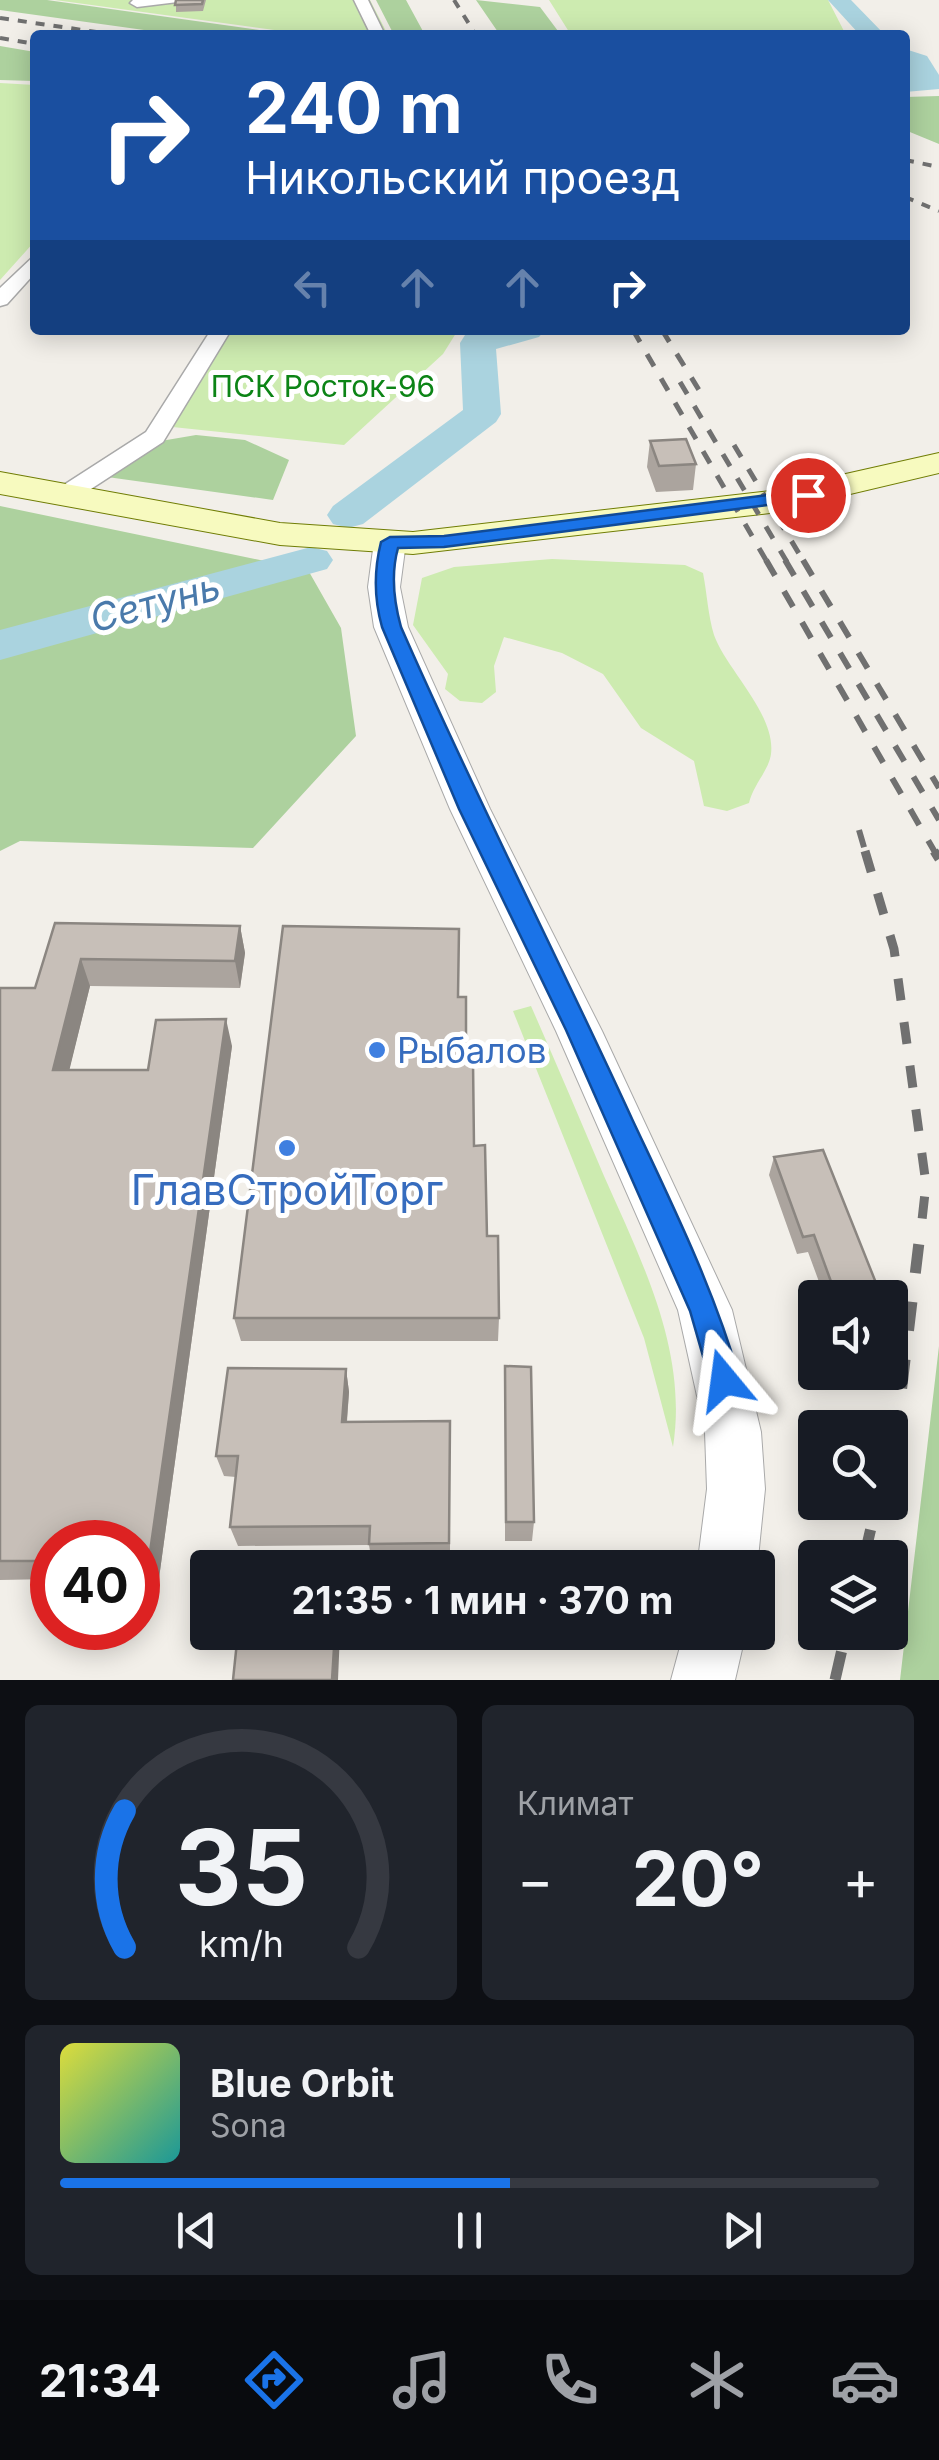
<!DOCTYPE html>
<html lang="ru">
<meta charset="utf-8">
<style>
body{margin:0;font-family:Inter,sans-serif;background:#20242c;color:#f1f3f6;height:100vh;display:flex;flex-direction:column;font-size:38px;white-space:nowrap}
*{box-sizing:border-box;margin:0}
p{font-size:32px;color:#9ea1a6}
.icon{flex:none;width:55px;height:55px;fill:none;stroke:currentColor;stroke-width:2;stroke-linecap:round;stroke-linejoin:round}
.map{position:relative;height:1680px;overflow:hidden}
.details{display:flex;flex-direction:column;gap:25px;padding:25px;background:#0d0f14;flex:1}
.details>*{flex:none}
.guide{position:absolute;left:30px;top:30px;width:880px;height:305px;border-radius:10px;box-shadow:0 5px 25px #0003;background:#1a4fa0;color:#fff;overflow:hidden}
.controls{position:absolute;left:798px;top:1280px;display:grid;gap:20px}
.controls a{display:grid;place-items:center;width:110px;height:110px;border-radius:10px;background:#171b24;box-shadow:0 5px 25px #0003;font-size:50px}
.speed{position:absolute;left:30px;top:1520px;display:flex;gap:20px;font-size:50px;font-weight:700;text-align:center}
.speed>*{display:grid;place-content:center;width:130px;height:130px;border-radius:50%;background:#171b24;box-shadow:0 5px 25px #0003;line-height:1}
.speed .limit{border:15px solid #d22;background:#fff;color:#111}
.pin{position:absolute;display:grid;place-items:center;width:85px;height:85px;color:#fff;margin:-42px;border:5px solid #fff;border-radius:50%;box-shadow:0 2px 10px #0007}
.me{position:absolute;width:110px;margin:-55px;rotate:344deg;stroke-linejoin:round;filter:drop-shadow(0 0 8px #0008)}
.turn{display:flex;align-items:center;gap:35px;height:210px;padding:0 50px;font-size:45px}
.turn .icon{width:130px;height:130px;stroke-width:2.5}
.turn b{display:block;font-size:70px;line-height:85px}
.lanes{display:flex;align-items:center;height:95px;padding:0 50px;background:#0003;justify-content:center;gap:50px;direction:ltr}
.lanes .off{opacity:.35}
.big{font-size:75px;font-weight:700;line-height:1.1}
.details .widget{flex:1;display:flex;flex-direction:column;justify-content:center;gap:15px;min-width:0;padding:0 35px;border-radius:15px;background:#20242c}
.details .dial{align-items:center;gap:0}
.dial svg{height:260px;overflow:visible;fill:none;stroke:#363941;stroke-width:7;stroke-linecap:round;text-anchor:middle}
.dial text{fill:#f1f3f6;stroke:none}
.song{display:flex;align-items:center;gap:30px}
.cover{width:120px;height:120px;border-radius:15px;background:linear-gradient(135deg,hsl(60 70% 55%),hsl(180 70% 35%))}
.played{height:10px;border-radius:5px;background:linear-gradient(90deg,#1a73e8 55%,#363941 55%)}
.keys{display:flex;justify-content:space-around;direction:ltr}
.heat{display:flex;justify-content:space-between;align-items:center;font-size:55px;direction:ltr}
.details .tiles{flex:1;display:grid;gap:25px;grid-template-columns:1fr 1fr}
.widget:last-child{grid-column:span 2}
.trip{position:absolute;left:190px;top:1550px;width:585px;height:100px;border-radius:10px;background:#171b24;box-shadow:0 5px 25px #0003;font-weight:700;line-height:100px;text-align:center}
.tabs{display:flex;height:160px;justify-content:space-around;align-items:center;background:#090b0e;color:#9ea1a6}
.tabs .icon{width:70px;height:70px}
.tabs .active{color:#1a73e8}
.tabs b{font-size:45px;color:#f1f3f6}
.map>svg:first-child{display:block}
.grass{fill:#cdebb0}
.forest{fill:#add19e}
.water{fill:#aad3df}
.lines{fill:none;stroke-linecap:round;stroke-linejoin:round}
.river{fill:#aad3df;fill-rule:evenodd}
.minor-casing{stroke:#a9a9a9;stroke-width:3}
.tertiary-casing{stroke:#a9a9a9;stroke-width:2}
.secondary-casing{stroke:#707d05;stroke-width:2}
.minor{fill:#fff;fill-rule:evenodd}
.tertiary{fill:#fff;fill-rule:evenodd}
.secondary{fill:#f7fabf;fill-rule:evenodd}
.rail-far4{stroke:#707070;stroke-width:4;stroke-dasharray:9 9;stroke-linecap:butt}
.rail-far3{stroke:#707070;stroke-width:5;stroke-dasharray:14 14;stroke-linecap:butt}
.rail-far2{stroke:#707070;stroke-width:6;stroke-dasharray:18 18;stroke-linecap:butt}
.rail-far1{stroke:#707070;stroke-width:9;stroke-dasharray:22 22;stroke-linecap:butt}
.rail{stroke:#707070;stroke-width:11;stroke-dasharray:29 29;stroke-linecap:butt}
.wall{fill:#aba49e}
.shaded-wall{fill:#8b8681}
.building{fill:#c7bfb8;stroke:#8b8681;stroke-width:2.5}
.route{fill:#1a73e8;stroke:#114b97;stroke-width:2.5}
.shop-dot{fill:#3f7fe0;stroke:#fff;stroke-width:4}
.labels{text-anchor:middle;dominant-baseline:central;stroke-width:10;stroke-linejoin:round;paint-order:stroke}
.far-park-label{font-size:30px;fill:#0c8416;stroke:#fff}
.shop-label{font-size:35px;fill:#366cbe;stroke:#fff;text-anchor:start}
.water-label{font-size:38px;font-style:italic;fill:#4a7aab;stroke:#fff}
.near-shop-label{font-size:42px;fill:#366cbe;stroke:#fff}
</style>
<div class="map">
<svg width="939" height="1680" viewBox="0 0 939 1680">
<rect width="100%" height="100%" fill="#f2efe9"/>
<path class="grass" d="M55,0H370L388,35H311Z
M549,0H828L846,35H571Z
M0,83L35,85V241L0,280Z
M218,330H458L443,354L344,445L163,426Z
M552,559L685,565L703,573C707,593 708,616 714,635C726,669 776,714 771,754C769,770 753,785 749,803L727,811L704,806L694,761L641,728L603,674L562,653L504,637L494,666L496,692L482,703L460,701L445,689L448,674L413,625L422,578L454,567Z
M531,1006C556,1063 580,1119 604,1176C642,1262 688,1351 673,1447L644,1338L513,1011Z"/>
<path class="forest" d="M0,0H47L295,35H180L0,10Z
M376,0H406L425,35H394Z
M476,0L540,7L561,35H500Z
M0,46L35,52V81L0,80Z
M939,96V144L905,130V97Z
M196,435L245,440L289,460L273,500L100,476L155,442Z
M0,506L308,570L341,628L356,736L253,848L20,841L0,851Z
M939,1346V1680H900Z"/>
<path class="water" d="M905,49L927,56L939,75V89L905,92Z"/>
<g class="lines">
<path class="river" d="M828,0H851L885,35H860Z
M486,330H545L539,337L496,349L501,414L496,422L363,524L348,528L333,524L327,515L333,506L463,410L460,343L465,335Z
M311,547L327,551L333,560L327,569L0,660V630Z"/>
<g class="minor-casing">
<path id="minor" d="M133,0H194L137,7L130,3Z
M354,0H368L385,35H371Z
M35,255V273L7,304L0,306V288Z
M211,330H231L163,442L74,500H56L53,495L56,490L146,432Z"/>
</g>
<g class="tertiary-casing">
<path id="tertiary" d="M390,533L406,542L400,587L408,627L490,809L602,1031L732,1310L761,1432L765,1489L757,1568H697L707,1489L705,1432L678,1310L556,1031L450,809L374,627L368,587L374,542Z
M684,1632H746L735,1680H671Z"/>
</g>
<g class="secondary-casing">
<path id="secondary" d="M939,453V473L770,513L413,554L280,545L0,494V472L280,523L413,532L770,491Z"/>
</g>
<use href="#minor" class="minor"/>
<use href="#tertiary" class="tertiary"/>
<use href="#secondary" class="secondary"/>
<path class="rail-far4" d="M454,0L476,35
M0,18L117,35
M0,38L35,44
M905,160L939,167
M905,197L939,211"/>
<path class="rail-far3" d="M633,330L767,562
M662,330L699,390
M680,382L787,562
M734,445L804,562"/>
<path class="rail-far2" d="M766,560L936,854
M785,560L939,820
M803,560L939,788
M859,830L866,854"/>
<path class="rail-far1" d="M865,851L894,949L926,1184L922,1220
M934,851L939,859"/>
<path class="rail" d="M890,1445L900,1402L922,1217
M864,1558L877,1502
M835,1680L846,1632"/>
</g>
<path class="wall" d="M176,0H206L203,11L176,12Z
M650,441L696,464L693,490L656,492L647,467Z
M55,923L240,926L245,953L240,988L90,986L69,1070H148L232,1046L159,1578H138V1542H52V1579L0,1580V988H35Z
M459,929V997L474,1146L499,1318L498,1341H241L234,1318Z
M774,1157L882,1298H825L808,1252L797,1254L769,1175Z
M505,1366L534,1522L532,1541H505Z
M346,1369L349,1392L347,1422L450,1421V1562L372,1563L369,1545L238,1546L230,1527L236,1477L224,1476L216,1456Z"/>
<path class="shaded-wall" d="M240,926L245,953L240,988L235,961Z
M81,959L90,986L63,1096L53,1070Z
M226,1019L232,1046L159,1578L149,1559Z
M346,1369L349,1392L345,1443L342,1422Z
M335,1632H340L338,1680H332Z"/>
<path class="building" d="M176,0H203L202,4L175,5Z
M686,439L696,464L659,466L650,441Z
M55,923L240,926L235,961L81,959L53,1070H148L156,1020L226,1019L149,1559L138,1560V1542H52V1561H0V988H35Z
M283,926L459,929L458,997H466V1061H473L474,1146L485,1145L487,1236H498L499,1318H234Z
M823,1150L882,1298H837L814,1235L803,1237L774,1157Z
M505,1366L531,1367L534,1522H506Z
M228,1368L346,1369L342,1422L450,1421L449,1543L369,1544L370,1526L230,1527L238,1456H216Z
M238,1632H335L332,1680H233Z"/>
<path class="route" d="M808,490L814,491V499L444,547L398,548C391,573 394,602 401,627C474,794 557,955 633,1121C673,1206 714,1289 740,1380L736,1391L724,1395L713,1391L690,1311L566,1030L459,809L382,627C374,599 374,570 381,542L390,537L444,536Z"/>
<g class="shop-dot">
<circle cx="377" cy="1050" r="10"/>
<circle cx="287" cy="1148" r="10"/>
</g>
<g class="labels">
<g class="far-park-label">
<text x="323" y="386">ПСК Росток-96</text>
</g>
<g class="shop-label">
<text x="397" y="1050">Рыбалов</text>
</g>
<g class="water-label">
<text transform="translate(155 602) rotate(-15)">Сетунь</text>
</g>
<g class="near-shop-label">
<text x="287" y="1189">ГлавСтройТорг</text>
</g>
</g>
</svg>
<div class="controls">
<a><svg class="icon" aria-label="sound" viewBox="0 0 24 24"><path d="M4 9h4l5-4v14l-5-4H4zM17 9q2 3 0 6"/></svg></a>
<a><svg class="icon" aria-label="search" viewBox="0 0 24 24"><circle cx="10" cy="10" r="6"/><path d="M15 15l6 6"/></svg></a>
<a><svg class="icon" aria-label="layers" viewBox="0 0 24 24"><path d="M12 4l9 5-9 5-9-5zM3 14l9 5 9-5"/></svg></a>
</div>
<div class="speed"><div class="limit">40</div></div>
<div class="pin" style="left:808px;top:495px;background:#d93025"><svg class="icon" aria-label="arrive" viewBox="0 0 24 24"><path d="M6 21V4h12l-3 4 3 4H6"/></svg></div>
<svg class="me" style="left:724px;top:1380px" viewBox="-20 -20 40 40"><path d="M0-17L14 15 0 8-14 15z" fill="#1a73e8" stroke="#fff" stroke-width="4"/></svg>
<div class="trip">21:35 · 1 мин · 370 m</div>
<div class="guide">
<div class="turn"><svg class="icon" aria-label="right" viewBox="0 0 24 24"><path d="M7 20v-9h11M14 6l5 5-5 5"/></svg><div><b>240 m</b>Никольский проезд</div></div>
<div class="lanes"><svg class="icon off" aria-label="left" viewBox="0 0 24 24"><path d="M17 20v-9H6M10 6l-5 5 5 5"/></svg><svg class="icon off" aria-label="ahead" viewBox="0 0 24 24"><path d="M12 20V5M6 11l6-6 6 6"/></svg><svg class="icon off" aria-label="ahead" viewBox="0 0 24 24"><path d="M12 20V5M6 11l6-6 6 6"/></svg><svg class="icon" aria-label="right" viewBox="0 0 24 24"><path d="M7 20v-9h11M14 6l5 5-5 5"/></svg></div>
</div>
</div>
<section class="details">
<div class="tiles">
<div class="widget dial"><svg viewBox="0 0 100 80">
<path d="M14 69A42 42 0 1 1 86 69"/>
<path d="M14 69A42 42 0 0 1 14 27" stroke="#1a73e8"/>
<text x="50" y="56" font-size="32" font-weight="700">35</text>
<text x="50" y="72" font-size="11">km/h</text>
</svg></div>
<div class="widget"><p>Климат</p>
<div class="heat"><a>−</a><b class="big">20°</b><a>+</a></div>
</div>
<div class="widget">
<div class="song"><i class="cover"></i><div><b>Blue Orbit</b><p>Sona</p></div></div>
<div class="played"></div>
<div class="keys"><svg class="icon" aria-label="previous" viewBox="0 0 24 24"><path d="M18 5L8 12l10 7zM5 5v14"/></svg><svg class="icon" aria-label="pause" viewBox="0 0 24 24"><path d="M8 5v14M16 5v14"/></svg><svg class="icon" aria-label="next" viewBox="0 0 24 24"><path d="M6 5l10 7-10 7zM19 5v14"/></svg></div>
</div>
</div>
</section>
<nav class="tabs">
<b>21:34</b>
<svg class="icon active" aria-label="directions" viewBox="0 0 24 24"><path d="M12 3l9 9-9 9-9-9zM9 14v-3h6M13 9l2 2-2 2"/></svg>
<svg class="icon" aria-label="music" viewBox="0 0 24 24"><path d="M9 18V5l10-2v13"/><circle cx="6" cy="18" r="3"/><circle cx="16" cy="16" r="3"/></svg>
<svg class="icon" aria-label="phone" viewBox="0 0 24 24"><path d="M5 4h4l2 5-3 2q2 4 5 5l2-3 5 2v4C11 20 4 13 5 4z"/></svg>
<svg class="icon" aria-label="climate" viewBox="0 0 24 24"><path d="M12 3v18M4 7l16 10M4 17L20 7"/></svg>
<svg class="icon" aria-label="car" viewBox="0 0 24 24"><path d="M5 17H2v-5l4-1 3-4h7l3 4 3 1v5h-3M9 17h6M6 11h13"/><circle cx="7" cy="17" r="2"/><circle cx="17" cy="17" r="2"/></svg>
</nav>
